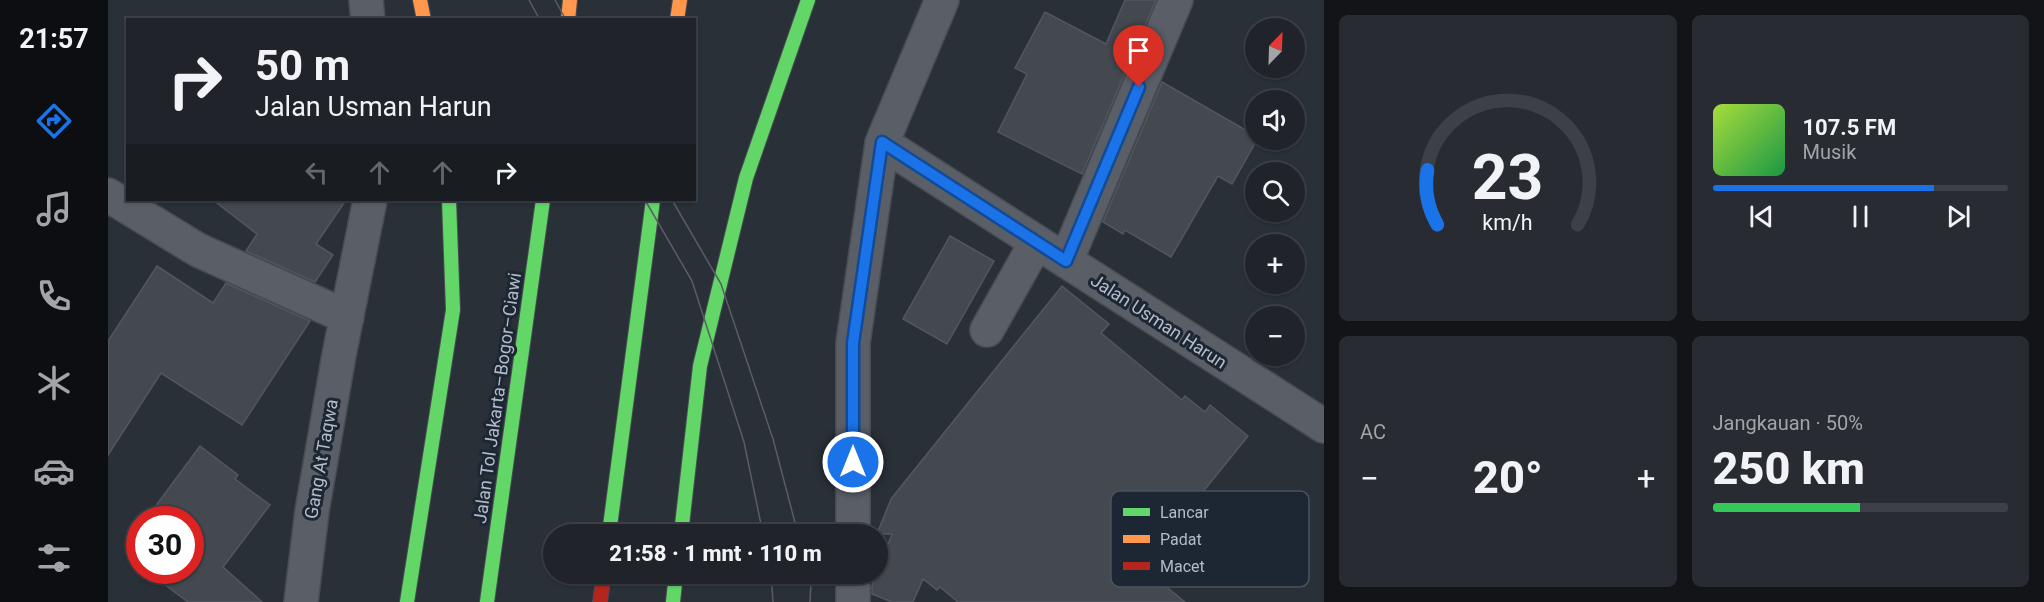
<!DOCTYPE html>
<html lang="id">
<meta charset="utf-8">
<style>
body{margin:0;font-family:Roboto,sans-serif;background:#282c32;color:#f1f3f6;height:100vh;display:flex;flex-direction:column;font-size:22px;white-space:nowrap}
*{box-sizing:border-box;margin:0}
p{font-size:20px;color:#a2a4a8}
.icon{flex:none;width:33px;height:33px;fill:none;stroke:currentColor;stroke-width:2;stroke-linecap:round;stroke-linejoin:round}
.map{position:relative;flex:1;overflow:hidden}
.side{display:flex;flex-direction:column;gap:15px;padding:15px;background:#121417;width:720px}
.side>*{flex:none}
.hud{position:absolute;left:18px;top:18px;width:570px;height:183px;border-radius:0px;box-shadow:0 2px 4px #0004,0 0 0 2px #3d4147;background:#20242a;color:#f1f3f6;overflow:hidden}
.needle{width:39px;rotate:23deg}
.tools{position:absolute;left:1137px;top:18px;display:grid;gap:12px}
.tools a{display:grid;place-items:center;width:60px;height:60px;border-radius:50%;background:#20242a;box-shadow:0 2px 4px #0004,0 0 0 2px #3d4147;font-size:30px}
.speed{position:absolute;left:18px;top:506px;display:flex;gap:12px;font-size:30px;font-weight:700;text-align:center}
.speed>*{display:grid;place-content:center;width:78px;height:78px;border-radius:50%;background:#20242a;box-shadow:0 2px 4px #0004,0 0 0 2px #3d4147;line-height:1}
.speed .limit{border:9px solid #d22;background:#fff;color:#111}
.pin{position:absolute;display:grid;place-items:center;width:51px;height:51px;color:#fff;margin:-62px -26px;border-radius:50% 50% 50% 0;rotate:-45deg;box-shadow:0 0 6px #0007}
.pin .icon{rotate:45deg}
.me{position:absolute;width:66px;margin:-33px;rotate:0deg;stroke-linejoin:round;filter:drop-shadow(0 0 4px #0008)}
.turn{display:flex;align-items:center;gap:21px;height:126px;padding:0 30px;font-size:27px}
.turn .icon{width:78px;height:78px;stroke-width:2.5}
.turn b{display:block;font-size:42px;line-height:51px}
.lanes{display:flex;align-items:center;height:57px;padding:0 30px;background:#0003;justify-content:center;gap:30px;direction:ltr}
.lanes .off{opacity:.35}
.big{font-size:45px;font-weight:800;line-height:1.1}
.side .widget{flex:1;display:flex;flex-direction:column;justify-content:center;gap:9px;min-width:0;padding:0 21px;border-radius:9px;background:#282c32}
.side .dial{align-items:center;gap:0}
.dial svg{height:156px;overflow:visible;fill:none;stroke:#3d4147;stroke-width:7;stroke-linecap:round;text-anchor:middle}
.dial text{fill:#f1f3f6;stroke:none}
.song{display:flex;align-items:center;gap:18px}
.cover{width:72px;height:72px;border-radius:9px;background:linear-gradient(135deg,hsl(80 70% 55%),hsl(140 70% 35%))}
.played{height:6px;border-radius:3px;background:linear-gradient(90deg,#1a73e8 75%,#3d4147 75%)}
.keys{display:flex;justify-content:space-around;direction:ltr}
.heat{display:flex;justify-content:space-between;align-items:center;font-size:33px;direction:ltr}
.charge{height:9px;border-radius:4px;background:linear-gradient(90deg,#34c759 50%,#3d4147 0)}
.side .tiles{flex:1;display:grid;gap:15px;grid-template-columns:repeat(2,1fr)}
.trip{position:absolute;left:435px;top:524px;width:345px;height:60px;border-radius:30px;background:#20242a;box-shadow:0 2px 4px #0004,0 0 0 2px #3d4147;font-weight:800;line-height:60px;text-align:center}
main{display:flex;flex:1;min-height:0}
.tabs{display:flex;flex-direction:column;width:108px;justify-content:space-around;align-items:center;background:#0d0e11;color:#a2a4a8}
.tabs .icon{width:42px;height:42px}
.tabs .selected{color:#1a73e8}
.tabs b{font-size:27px;color:#f1f3f6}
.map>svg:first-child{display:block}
.building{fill:#444950;stroke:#52575f;stroke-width:1.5}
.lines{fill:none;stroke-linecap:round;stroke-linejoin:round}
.street-casing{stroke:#484c53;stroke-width:36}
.fast-casing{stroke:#474c53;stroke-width:16}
.slow-casing{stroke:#474c53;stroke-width:16}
.jam-casing{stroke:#474c53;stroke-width:16}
.street{stroke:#5a5e66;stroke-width:33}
.fast{stroke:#63d668;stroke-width:14}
.slow{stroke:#ff974d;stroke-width:14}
.jam{stroke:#b3261e;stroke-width:14}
.tram{stroke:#595d64;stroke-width:1.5}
.route-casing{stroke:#114b97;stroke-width:15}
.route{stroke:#1a73e8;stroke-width:10}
.labels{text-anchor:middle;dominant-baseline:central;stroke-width:6;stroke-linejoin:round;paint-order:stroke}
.street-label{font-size:18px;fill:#b4bcc9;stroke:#1d2633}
.key{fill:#1d2633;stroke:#4a5360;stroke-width:1.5}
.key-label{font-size:16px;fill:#b4bcc9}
</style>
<main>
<nav class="tabs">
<b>21:57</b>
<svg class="icon selected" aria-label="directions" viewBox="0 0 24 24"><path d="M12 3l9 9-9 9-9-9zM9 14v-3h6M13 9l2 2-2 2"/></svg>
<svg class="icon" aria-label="music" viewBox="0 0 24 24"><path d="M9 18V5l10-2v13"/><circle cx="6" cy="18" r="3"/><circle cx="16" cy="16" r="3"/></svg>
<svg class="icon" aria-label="phone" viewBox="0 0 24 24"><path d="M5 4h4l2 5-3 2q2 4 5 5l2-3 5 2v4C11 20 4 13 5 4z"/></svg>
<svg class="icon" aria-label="climate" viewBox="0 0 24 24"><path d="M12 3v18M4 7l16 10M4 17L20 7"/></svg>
<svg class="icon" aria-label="car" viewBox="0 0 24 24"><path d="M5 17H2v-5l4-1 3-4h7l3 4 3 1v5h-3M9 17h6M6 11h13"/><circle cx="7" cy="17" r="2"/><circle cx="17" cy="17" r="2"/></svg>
<svg class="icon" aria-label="filters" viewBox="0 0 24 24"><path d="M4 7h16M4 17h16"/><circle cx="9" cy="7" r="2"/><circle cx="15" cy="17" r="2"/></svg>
</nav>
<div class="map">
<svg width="1216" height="602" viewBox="0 0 1216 602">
<rect width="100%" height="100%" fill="#2a3038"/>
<path class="building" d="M1017,0H1048L974,174L890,132L919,74L907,68L937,12L998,44Z
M1054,82L1148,136L1149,140L1124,184L1110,176L1063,257L1017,230L1015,234L995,222Z
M105,200H238L208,244L225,255L207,282L138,251L149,234Z
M842,236L886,261L839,344L795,319Z
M49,266L105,303L118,283L202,321L134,425L53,373L0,455V341Z
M954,286L1001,324L993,333L1074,400L1077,396L1097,412L1102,405L1140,436L1081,509L1098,523L1051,581L1077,602H850L832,587L829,590L815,579L805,602H784L764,594V586L784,534H769L783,499Z
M92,446L130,475L127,479L162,505L115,567L154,602H80L56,584L65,571L64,570H82V519H38Z
M32,528V547L22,540Z"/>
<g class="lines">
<g class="street-casing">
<path id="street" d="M258,0L260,20
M774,143L1216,426
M0,195L90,250L239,317
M958,261L1068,0
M879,330L928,243
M745,534V343L774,143L834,0
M745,573V602
M193,602L204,511L231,355L262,200"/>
</g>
<g class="fast-casing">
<path id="fast" d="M501,534L545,200
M573,534L592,366L638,178L700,0
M299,602L345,310L341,200
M379,602L435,200
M565,602L568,573"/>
</g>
<g class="slow-casing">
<path id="slow" d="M312,0L316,20
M460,20L462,0
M569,20L572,0"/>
</g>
<g class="jam-casing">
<path id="jam" d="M492,602L496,573"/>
</g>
<use href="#street" class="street"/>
<use href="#fast" class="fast"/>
<use href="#slow" class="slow"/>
<use href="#jam" class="jam"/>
<path class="tram" d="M421,0L432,20
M447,0L458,20
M537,200L584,281L636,442L655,534
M564,200L613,284L665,439L690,534
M663,573L665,602
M700,573L703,582L702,602"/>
</g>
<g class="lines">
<g class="route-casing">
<path id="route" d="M745,462V343L774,142L958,261L1031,87"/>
</g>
<use href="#route" class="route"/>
</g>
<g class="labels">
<g class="street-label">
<text transform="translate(1051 321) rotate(33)">Jalan Usman Harun</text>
<text transform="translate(389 398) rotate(-82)">Jalan Tol Jakarta–Bogor–Ciawi</text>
<text transform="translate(213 459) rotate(-80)">Gang At Taqwa</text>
</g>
</g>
<rect x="1003" y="491" width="198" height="96" rx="9" class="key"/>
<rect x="1015" y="508" width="27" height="8" fill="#63d668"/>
<rect x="1015" y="535" width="27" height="8" fill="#ff974d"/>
<rect x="1015" y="562" width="27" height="8" fill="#b3261e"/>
<g class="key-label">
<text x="1052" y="518">Lancar</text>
<text x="1052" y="545">Padat</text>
<text x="1052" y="572">Macet</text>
</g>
</svg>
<div class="tools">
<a><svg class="needle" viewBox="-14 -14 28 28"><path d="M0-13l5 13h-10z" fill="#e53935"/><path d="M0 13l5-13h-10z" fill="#a2a4a8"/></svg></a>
<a><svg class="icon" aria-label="sound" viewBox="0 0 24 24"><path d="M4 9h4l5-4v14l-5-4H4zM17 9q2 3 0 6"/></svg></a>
<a><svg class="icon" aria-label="search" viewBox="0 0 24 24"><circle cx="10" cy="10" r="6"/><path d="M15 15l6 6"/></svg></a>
<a>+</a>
<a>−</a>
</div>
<div class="speed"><div class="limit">30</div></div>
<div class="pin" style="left:1031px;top:87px;background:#d93025"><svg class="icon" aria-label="arrive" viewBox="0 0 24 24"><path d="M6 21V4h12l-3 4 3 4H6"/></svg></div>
<svg class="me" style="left:745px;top:462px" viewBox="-20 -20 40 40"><circle r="17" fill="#1a73e8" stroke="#fff" stroke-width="3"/><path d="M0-11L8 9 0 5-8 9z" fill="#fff"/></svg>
<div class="trip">21:58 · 1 mnt · 110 m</div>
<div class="hud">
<div class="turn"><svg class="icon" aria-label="right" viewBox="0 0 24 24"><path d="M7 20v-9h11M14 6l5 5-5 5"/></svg><div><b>50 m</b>Jalan Usman Harun</div></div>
<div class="lanes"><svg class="icon off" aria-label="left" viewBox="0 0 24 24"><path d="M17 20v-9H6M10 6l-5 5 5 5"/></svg><svg class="icon off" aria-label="ahead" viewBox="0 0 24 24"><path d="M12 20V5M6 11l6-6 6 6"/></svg><svg class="icon off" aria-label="ahead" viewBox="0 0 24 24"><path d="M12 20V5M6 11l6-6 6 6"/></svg><svg class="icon" aria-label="right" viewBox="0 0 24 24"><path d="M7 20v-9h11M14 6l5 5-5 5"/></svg></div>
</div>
</div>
<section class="side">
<div class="tiles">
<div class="widget dial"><svg viewBox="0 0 100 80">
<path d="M14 69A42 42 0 1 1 86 69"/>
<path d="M14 69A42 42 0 0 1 9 41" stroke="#1a73e8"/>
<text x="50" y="56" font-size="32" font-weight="700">23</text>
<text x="50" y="72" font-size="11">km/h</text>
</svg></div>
<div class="widget">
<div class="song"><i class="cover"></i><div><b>107.5 FM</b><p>Musik</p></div></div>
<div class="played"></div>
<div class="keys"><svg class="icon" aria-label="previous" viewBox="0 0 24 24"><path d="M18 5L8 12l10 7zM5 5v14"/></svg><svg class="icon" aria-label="pause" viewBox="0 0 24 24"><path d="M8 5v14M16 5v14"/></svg><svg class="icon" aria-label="next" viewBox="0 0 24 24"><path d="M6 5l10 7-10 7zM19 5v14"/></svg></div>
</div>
<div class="widget"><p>AC</p>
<div class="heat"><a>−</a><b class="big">20°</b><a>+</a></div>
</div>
<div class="widget"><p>Jangkauan · 50%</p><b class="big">250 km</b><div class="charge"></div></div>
</div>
</section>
</main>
